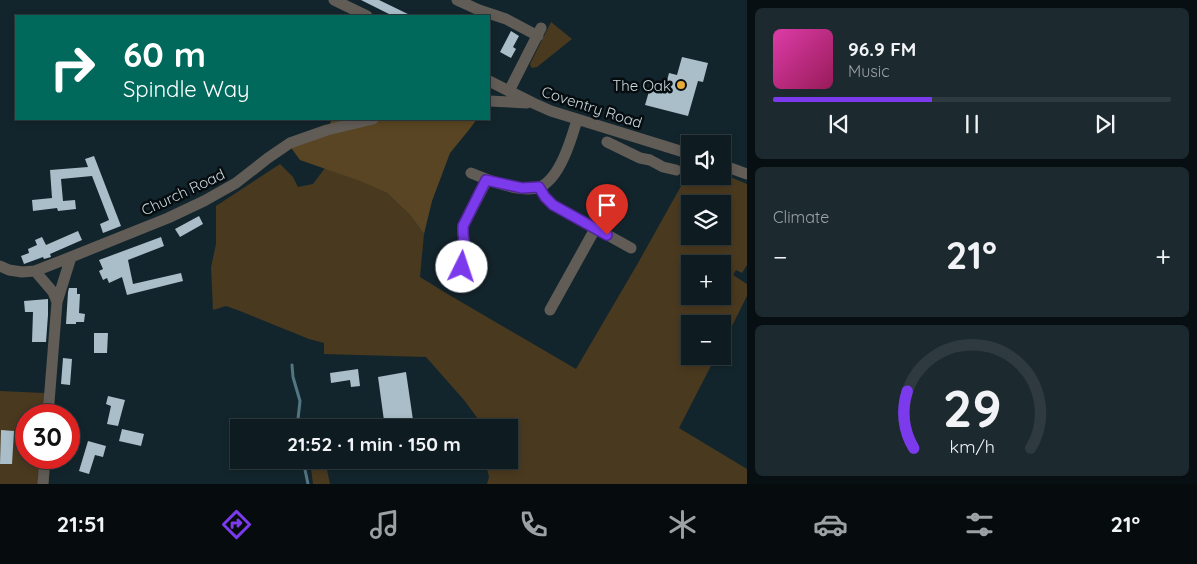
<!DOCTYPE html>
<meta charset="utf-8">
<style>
body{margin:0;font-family:Quicksand,sans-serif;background:#1c292e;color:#f1f3f6;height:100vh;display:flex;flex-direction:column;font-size:19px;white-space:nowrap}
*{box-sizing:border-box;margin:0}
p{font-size:16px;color:#9ba1a5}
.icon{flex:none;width:28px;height:28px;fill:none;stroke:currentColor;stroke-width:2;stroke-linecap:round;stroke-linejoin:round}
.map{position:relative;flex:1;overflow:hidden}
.panel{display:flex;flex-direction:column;gap:8px;padding:8px;background:#080f12;width:450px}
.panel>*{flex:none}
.guide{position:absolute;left:15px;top:15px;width:475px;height:105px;border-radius:0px;box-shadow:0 2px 8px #0003,0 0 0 1px #2e3a3f;background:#00695c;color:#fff;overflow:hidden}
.tools{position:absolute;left:681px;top:135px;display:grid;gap:10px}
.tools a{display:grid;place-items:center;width:50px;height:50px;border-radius:0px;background:#0e1c21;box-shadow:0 2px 8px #0003,0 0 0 1px #2e3a3f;font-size:25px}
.speed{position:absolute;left:15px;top:404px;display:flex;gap:10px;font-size:25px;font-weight:700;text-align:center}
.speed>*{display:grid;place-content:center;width:65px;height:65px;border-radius:50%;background:#0e1c21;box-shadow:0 2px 8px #0003,0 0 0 1px #2e3a3f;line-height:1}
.speed .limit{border:8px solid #d22;background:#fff;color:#111}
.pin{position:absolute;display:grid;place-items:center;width:42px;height:42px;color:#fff;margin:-51px -21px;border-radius:50% 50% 50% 0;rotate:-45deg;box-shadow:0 0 5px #0007}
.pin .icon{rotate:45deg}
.me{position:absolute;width:55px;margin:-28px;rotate:4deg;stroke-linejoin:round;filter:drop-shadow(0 0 4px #0008)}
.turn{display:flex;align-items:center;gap:18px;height:105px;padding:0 25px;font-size:22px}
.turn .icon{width:65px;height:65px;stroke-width:2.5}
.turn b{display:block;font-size:35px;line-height:42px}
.big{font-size:38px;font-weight:700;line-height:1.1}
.panel .widget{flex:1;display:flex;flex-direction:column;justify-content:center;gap:8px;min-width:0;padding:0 18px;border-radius:8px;background:#1c292e}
.panel .dial{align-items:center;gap:0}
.dial svg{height:130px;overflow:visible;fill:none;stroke:#2e3a3f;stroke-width:7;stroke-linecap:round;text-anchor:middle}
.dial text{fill:#f1f3f6;stroke:none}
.song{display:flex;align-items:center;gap:15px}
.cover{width:60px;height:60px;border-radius:8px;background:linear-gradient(135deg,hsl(320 70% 55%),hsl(330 70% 35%))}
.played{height:5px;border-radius:2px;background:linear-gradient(90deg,#7c3aed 40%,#2e3a3f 40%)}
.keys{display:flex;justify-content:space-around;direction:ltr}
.heat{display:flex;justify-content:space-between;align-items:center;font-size:28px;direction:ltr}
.trip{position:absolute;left:230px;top:419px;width:288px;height:50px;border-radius:0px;background:#0e1c21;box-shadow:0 2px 8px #0003,0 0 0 1px #2e3a3f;font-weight:700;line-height:50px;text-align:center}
.tab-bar{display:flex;height:80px;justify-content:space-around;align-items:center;background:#060b0d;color:#9ba1a5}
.tab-bar .icon{width:35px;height:35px}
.tab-bar .on{color:#7c3aed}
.tab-bar b{font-size:22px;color:#f1f3f6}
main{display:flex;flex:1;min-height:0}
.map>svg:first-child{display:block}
.green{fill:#49391f;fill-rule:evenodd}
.forest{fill:#594523}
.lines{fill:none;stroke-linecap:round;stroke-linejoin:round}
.stream{stroke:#537683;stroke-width:3}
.building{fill:#a9bec8}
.minor{stroke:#615c56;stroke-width:11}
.route-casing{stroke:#51269a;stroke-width:12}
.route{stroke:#7c3aed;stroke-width:9}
.poi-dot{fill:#e8ab37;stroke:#060d10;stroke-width:2}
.labels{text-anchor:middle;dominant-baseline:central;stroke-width:5;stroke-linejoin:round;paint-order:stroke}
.poi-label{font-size:15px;fill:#ced9de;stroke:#060d10;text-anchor:end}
.street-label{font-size:15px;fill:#ced9de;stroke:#060d10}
</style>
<main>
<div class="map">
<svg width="747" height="484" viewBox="0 0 747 484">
<rect width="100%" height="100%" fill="#13252c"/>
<path class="green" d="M551,22L572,39L537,67L532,68L530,65L531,62Z
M280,164L293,177L298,187L313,184L325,168L361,181L387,193L410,215L424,234L420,277L451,296L576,369L638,263L690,170V176H722L723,174L747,184V265L742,273L736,270L733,275L747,284V296L723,344L722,324H690V356H716L679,428L747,469V484H487L489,477L485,460H509V428L484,427L464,400L426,357L324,354V343L309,339L240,311L226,306L213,310L211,267L216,244V206ZM690,204H722V236H690ZM690,264H722V296H690Z
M0,391L45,393L44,415H26V458H40L38,484H0Z
M310,460H325L330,484H313Z"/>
<path class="forest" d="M332,119H477L468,131L450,153L432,201L424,234L410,215L387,193L360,181L300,160L292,149L290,143L327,130Z"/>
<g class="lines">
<path class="stream" d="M292,365L293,377L300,401L297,428
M303,460L308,484"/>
</g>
<path class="building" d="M361,0H379L412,16H393Z
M511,31L519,36L513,47L516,49L511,58L500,52Z
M682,57L708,63L703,82L698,81L688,116L645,105L650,88L664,92L669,73L677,75Z
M94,156L121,226L103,233L100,224L109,220L92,176L61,179L63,201L75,200L76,209L58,211L57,208L33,211L32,200L52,198L50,170L88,167L85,159Z
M199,216L203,224L180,237L175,229Z
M78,231L82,240L50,254L51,257L44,259L43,257L24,264L21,256L29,253L28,249L37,245L35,240L42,237L46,245Z
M161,237L164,246L128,260L133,284L181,273L183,281L127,295L122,277L109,283L107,278L103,280L99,271L103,269L99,260Z
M69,288H77V294H80L79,313L85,314L84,322H76V324H66L68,292Z
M48,299V315L46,342H32L33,312H25L24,301Z
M94,333H108L107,353H94Z
M63,358L72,359L70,385L61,384Z
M358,369L360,386L351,387L350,380L331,383L330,373Z
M406,372L413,420L419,419L421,428H385L378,377Z
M108,396L125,400L118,426L107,424L111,406L106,404Z
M122,429L144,434L141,446L119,441Z
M1,430L14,431L12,464H0Z
M88,441L106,446L103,457L95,455L89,474L79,471Z"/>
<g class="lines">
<path class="minor" d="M334,0L367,16
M457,0L479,10L506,19L538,36
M489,81L533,103L551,111L690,154
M509,91L541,28
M489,101L527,103
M607,142L640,158L650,160L663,167L676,170
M722,165L747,174
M471,173C488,180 522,194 540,187C560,178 571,140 577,120
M539,187L545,197L553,205L631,248
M0,266L9,270L22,272L35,271L71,257L168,218L204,201L236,183L268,158L290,143L327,130L373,119
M462,267L465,249L463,233V226L487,180
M35,271L53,292L57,302
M550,310L595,229
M48,415L57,302L71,257
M43,484L45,458"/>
</g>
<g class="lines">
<g class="route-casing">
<path id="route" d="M462,267L465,249L463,233V226L486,180L522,188L539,187L545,197L553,205L607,235"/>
</g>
<use href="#route" class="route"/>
</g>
<circle class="poi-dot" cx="681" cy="85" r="5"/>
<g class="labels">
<g class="poi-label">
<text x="671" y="85">The Oak</text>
</g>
<g class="street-label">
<text transform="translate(592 107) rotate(18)">Coventry Road</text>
<text transform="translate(183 192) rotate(-25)">Church Road</text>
</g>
</g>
</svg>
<div class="tools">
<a><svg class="icon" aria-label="sound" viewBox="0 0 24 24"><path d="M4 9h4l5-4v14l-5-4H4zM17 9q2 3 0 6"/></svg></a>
<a><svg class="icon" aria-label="layers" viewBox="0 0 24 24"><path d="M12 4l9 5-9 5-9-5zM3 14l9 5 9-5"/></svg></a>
<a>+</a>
<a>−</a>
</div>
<div class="speed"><div class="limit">30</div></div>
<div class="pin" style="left:607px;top:235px;background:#d93025"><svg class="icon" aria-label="arrive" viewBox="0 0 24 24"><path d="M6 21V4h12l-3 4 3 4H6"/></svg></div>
<svg class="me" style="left:462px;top:267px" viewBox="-20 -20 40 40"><circle r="19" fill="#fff"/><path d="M0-13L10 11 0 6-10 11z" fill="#7c3aed"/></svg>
<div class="trip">21:52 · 1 min · 150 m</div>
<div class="guide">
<div class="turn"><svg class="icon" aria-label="right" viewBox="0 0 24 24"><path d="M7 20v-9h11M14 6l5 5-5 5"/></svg><div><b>60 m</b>Spindle Way</div></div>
</div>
</div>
<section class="panel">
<div class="widget">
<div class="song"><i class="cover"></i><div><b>96.9 FM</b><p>Music</p></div></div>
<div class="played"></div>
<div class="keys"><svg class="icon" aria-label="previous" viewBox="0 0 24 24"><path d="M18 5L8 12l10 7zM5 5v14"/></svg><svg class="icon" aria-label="pause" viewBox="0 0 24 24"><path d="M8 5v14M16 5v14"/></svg><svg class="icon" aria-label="next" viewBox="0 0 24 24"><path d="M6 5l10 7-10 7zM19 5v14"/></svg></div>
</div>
<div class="widget"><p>Climate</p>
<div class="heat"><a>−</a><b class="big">21°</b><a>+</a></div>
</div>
<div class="widget dial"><svg viewBox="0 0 100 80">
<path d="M14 69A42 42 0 1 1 86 69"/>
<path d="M14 69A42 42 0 0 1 10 34" stroke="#7c3aed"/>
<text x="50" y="56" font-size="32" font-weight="700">29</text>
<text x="50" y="72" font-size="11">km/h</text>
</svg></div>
</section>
</main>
<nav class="tab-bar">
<b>21:51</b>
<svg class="icon on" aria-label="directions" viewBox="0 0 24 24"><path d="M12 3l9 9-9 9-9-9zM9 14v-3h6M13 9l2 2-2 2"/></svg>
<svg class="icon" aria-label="music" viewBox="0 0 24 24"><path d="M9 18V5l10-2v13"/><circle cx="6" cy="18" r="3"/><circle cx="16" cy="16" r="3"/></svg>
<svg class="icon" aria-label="phone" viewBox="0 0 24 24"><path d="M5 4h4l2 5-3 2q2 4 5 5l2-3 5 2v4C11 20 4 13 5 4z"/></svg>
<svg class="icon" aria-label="climate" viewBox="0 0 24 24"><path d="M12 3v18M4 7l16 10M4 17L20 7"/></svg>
<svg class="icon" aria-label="car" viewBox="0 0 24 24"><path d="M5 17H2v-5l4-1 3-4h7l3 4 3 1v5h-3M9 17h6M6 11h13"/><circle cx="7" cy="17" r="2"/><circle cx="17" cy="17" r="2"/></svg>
<svg class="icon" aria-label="filters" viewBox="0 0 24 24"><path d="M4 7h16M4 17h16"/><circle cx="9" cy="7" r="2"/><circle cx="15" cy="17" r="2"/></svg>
<b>21°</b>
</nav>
